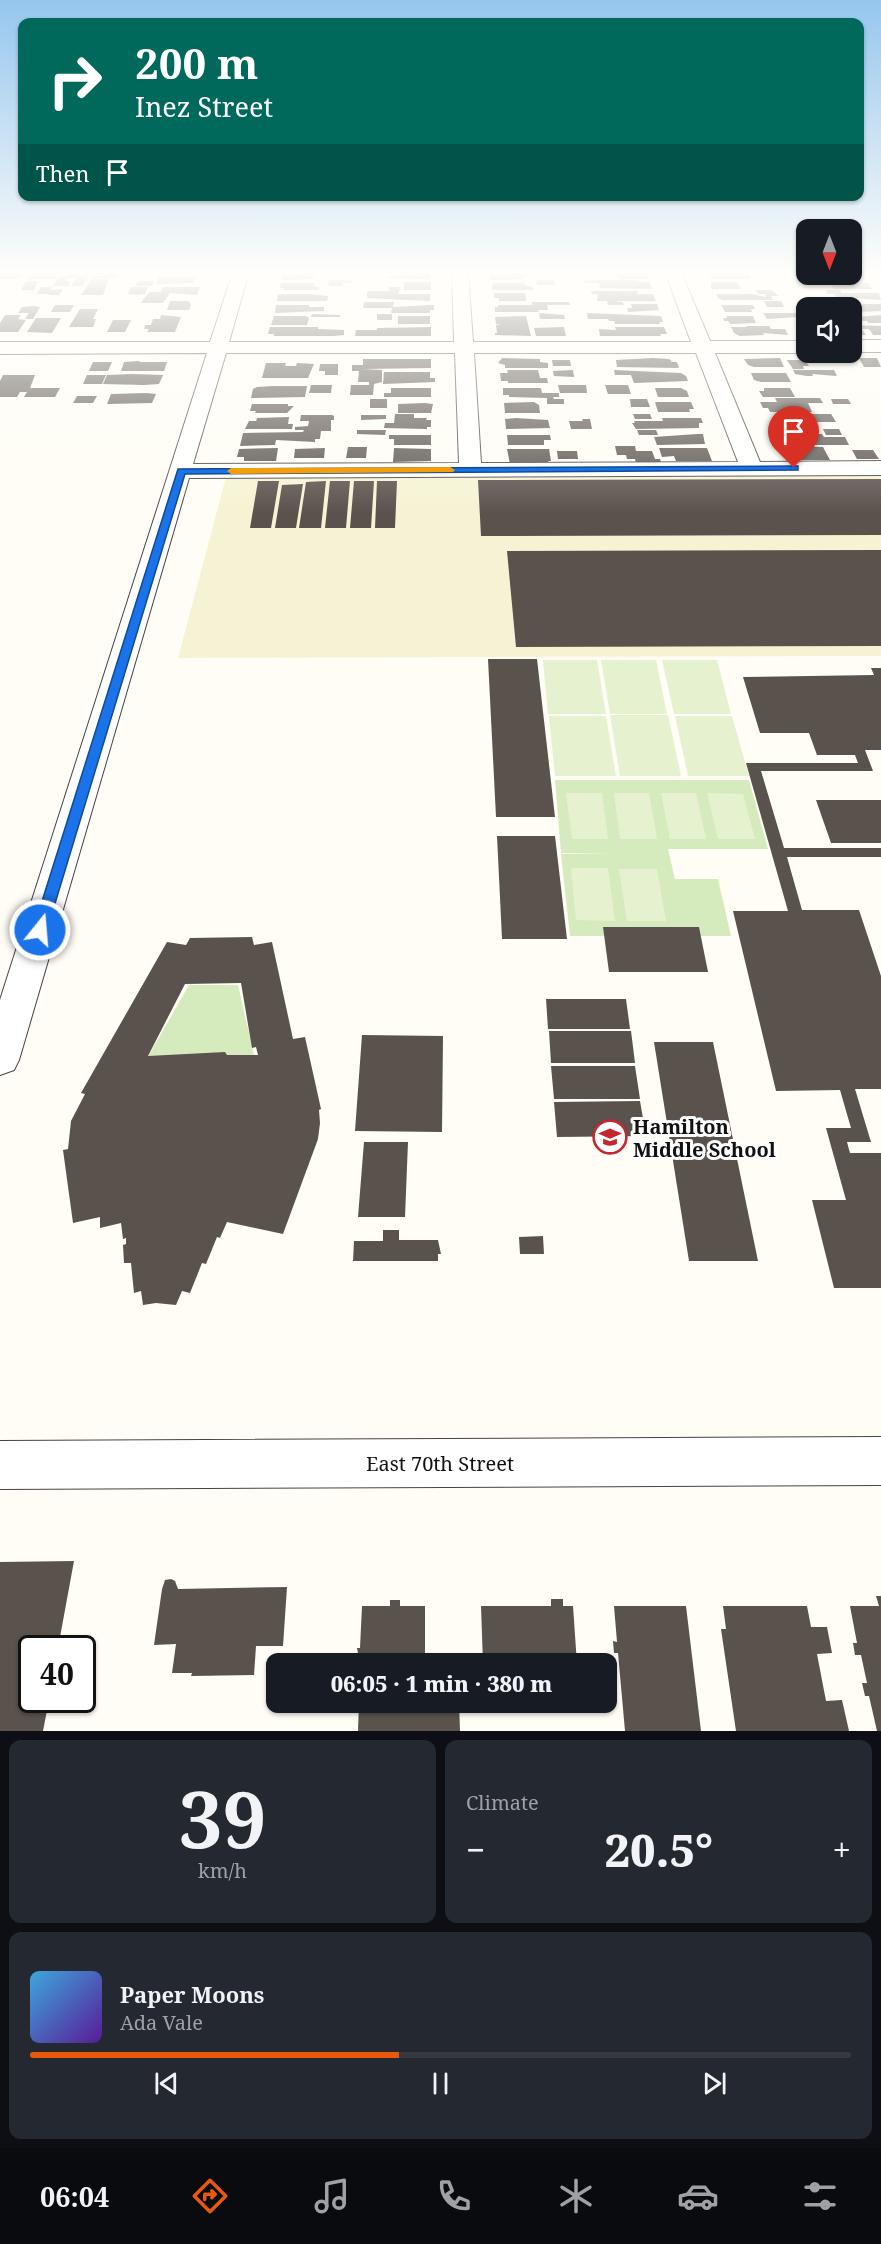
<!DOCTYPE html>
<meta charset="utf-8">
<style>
body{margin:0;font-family:"Noto Serif",serif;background:#242831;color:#f1f3f6;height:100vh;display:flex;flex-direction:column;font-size:22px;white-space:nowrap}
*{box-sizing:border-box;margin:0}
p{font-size:20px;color:#9ea1a6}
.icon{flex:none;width:33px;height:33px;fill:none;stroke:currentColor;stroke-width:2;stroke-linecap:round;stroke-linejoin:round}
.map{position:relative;height:1731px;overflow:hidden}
.details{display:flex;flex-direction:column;gap:9px;padding:9px;background:#0d0f14;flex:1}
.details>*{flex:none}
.hud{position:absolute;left:18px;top:18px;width:846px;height:183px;border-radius:12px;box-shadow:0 2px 4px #0004;background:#00695c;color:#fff;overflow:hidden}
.needle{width:39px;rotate:180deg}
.controls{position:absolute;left:796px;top:219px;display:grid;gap:12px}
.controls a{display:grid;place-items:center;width:66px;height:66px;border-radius:12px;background:#171b24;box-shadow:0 2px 4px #0004;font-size:30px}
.speed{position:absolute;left:18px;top:1635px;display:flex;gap:12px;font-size:30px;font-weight:700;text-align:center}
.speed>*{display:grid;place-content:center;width:78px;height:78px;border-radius:50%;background:#171b24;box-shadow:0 2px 4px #0004;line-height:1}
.speed .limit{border:3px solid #111;border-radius:9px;background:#fff;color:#111}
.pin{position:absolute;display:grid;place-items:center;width:51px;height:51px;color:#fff;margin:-62px -26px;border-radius:50% 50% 50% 0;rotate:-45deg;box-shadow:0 0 6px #0007}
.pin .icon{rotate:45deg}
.me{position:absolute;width:66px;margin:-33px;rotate:17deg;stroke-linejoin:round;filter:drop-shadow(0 0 4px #0008)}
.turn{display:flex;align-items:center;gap:21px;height:126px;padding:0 18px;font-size:27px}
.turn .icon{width:78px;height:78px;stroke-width:2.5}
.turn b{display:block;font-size:42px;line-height:51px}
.then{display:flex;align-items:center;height:57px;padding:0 18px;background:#0003;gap:12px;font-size:22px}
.big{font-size:45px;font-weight:800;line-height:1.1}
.details .card{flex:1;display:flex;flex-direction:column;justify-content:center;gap:9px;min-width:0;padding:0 21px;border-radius:12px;background:#242831}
.details .dial{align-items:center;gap:0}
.dial b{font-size:78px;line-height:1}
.song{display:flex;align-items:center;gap:18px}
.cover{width:72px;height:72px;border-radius:9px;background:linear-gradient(135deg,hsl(200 70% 55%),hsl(270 70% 35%))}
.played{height:6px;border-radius:3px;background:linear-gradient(90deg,#ea580c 45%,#363941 45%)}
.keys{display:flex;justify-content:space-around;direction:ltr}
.heat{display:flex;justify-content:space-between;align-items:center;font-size:33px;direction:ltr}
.details .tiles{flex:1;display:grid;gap:9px;grid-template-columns:1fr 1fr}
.card:last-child{grid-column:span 2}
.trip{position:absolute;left:266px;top:1653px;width:351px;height:60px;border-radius:12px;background:#171b24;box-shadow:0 2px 4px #0004;font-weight:800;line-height:60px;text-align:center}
.menu{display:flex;height:96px;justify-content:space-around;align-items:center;background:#090b0e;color:#9ea1a6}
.menu .icon{width:42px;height:42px}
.menu .active{color:#ea580c}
.menu b{font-size:27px;color:#f1f3f6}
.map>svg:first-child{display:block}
.farmland{fill:#f6f3d4}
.green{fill:#d5ebbd}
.pitch{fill:#e6f2cf}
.building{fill:#5a524d;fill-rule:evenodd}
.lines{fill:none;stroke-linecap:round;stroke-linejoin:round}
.minor-casing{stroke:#444;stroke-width:2}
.minor{fill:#fff;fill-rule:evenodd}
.route{fill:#1a73e8;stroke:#114b97;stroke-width:1.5}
.slow{fill:#f59e0b}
.labels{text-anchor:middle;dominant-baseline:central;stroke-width:6;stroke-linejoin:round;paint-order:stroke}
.near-poi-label{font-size:20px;font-weight:bold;fill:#111;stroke:#fff;text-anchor:start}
.near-street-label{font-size:20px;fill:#111;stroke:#fff}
</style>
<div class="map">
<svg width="881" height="1731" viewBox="0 0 881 1731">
<rect width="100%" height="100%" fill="#fffdf5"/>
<path class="farmland" d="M881,475V656L178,658L226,477Z"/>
<path class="green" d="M555,780H749L768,849H668L675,879H718L731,936H570L561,854H611L561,853Z
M189,985H238L255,1059L146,1060Z"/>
<path class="pitch" d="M543,660H597L606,714H548Z
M601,660H656L667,714H610Z
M662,660H717L731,714H674Z
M610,715H668L681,776H620Z
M549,716H606L616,776H555Z
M675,716H732L749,776H688Z
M566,793H602L608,839H572Z
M614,793H649L657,839H620Z
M661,793H696L706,839H670Z
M707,793L743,794L755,839H718Z
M571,868H608L615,921L576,920Z
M619,869H657L666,921H627Z"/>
<path class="building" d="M0,272H17L23,273L19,279H1Z
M33,272H59L54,279H28Z
M69,272H91L82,286H71L77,278H68L66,281H71L68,286H53L59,276H67Z
M95,272H121L118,276L114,278H92Z
M395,272H434V276H430V279L388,278V276L395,275Z
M531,272L532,276H524L522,279L490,280L489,273Z
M616,272H646L649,279H619L614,273Z
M852,272H862L865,279L830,278L827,275L852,274Z
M283,273H313L316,274L312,279L282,280Z
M709,273H740L748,274L751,279H712Z
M182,276L196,277L193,283L156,284L159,277Z
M92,279H109L103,295H81Z
M329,280H352L351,283H343V286H328Z
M536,280H553L555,285H537Z
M584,280H638L639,282H650L652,289L600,288L599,283H585Z
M819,280H833L835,283H868L872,289H834L830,283H821Z
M26,281H38L34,290H21Z
M138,281H154L152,286H135Z
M404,282H431V290H404Z
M711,282H737L741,289H711Z
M281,283H315L314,287H319V290H284V288H280Z
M493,283H523L527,286H532L533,290H492Z
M41,287H52L51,290L63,289L59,295H48L49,294H37Z
M131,287H148L145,294L138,295L128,294Z
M163,287H200L197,295L170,293L163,303H141L149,292H161Z
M389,287H401L398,294H430V301L367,298V291H389Z
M756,290H771L779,296H771L773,300H723L718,298L716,294H751L766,297L765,294H758Z
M826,290H840L842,293H879L881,300L837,297L834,294H828Z
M591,291H637L638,294H653L656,301H612L623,302L624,305H608L607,301H597L598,294H592Z
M494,293H525L526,301H499V298H494Z
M278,294H311L328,296L327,301H277Z
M170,301H189L191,305L189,310H167Z
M764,301H781L784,307H767Z
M820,301H836L840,307H824Z
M364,302H394L393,307L430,305H434V310H430V313H391L392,308H363Z
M532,302H569L570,305H547L548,310H538L539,312H495V307H498V305H532Z
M631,304H657L659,310L628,312L627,308H632Z
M851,304H881V311L857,312L851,308L849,305Z
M55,305H74L70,312H51Z
M276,305H309V307H324V311L275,313Z
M721,305H753L755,309H751L752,312H725Z
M22,307L34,306L40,307L33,319H25L29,313H18Z
M80,309H98L93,319H96L93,327H69Z
M539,313L564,315L565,319H540Z
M587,313L661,316L663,322H659L660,324H615L614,321H609L608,319H588Z
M763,313H797L799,317L767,319Z
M312,314L340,315V317H311Z
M377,314H392V320H377Z
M5,315H21L18,319L26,320L18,332H0V323Z
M161,315L181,317L175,332H147L149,329H144L145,325H151L153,319H160Z
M881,315V323H868L867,321H859L857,317Z
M274,316H306L309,318L307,325H271Z
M398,316H430V324H398Z
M526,316L531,336L495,335V333H497L496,325H501L496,324L495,317Z
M726,316H753L756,323L730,324L728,321H724L723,318H727Z
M36,318H61L52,333L27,332Z
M113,320H131L125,332H107Z
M852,325L881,326V335H873L869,329H862L866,335H852Z
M746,326H769L771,329H785L788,335L763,333L764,335L740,336L734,333L731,327H747Z
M270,327H318V329L344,330V335L333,336H274V334H268Z
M431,327V336H355L356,330H377V328Z
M564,327L566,336H536L534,328Z
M615,327H664L667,334H660L661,336H600L599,329L616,330Z
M502,358L540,359V362L548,363V368H505V365L498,363Z
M653,358L669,359L672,361L670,362H677L679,368L617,367L616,360Z
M780,358L784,367H754L748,365L744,359Z
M859,358H877L881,367H864Z
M363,359H431V368L363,369L382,370V382L374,384L373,395H350L351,385H369V382H358L359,371H352V365H363Z
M552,360H570L571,366H553Z
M787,360H805L809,366H803L804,369H793Z
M140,361L139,362H167L164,371H121L124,362Z
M93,362H112L108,371H89Z
M266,363H286L285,366H296L297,363L314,364L308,378H262Z
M320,364H338V375H325V371H319Z
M507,370H538L540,378H547L548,383H508V381H501L500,373H508Z
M573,370L574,377L554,376L553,371Z
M614,370L681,373L686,376L688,381L634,383L631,375H615Z
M793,370H834L837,376L812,374L813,376H807L795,374Z
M384,372H430V378H435V382L383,384Z
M751,373H786L791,382H761L754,380Z
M3,375H35L30,388H60L55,397H24L27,392H20L17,397H0V381Z
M87,375H106L102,384H83Z
M107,375L132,374L163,375L159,384L144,385L103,384Z
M311,385H332L331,393H309Z
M558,385H586L587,393H560Z
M605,385H628L631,394H608Z
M274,386H307L305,397L251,398L253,389L257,387Z
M391,388H431V397H384V393H391Z
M503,388H541L542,393H559V397H553L554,399H564V404H547V398L509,397V395H503Z
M655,388H681L687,391L689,397H658Z
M764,388H790L795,397H763L759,391H764Z
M111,394L146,393L156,394L152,403L107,404Z
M77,396H97L93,403H73Z
M775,398H820L823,403H808L812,412H770L768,408H763L760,402H777Z
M370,399H387V408H370Z
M630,399H647L650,407H631Z
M831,399H848L851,404H833Z
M534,402L539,405L540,413H505L504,403Z
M655,402H691L694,409H689L690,412H658Z
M425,403L433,404L431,413H398V404Z
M252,404H288V406H294L287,413H255L256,411H250Z
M395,414H414V418H427L426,420H431V427H427V429L384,428L385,423H394Z
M633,414H650L652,419H635Z
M798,414H831L836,422H809L812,428H776L772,418H800Z
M301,415H332L334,416V420H331V431H321L320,439H315V442L276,440L275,445L240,446L243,433L303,432L304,430H295V427L308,426L309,421H300Z
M361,415H386V419L361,420Z
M289,417L288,424H293L292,429H245L249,421H256L257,418Z
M516,418L548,420L550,428L506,429L505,419Z
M662,418H701L703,423H699V428L636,429L632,423H635L634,421H663Z
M582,419H590L592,429H571L569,421H583Z
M823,429H839L842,435H826Z
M357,430H386L385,435L357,434Z
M637,430H656L658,435H639Z
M697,434H703L705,444L657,445L654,437Z
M779,434H822L824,437H845L849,445H784Z
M389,435H431V445H394V439H389Z
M507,435H550L551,440H544V445H508Z
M615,446H635L636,451H652L655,459H660L661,462L636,463L635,459H627L626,455H617Z
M790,446L823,447L830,460H790L785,448H790Z
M348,447H367L366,458H346Z
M278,448L276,461H244V457H237L239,449Z
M325,448L324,458H294L295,449Z
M394,448L431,449V461L393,462Z
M659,448H707L712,461H676L674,456L662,457Z
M507,449H549L551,461H548L549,463L510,464Z
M852,450H873L879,459H857Z
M557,451H577L578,459H558Z
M881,479V535L481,536L478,480Z
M258,481H279L271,528H250Z
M326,481L321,528H299L306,482Z
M330,481H350L346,528H325Z
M354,481H374L371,528H350Z
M377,481H397L395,528H375Z
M303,484L296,528H275L282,485Z
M881,550V646L516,647L507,551Z
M488,659H537L555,817H496Z
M871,668H881V750H865L873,771H761L784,848H881V857H787L802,910H859L881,976V1089H855L871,1142H847L850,1153H881V1288H834L812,1200H846L826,1128H851L840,1090L776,1091L733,911H788L746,763H858L855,755H817L809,733H760L743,677L874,675Z
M816,800H881V843H831Z
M497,836H555L567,939H502Z
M603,927H699L708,972H609Z
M252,937L254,945L272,942L293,1039L305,1037L321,1109L319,1110L320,1123L318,1139L283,1234L227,1222L220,1238L217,1237L206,1264L202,1263L190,1293L182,1291L176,1305L156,1303L143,1305L141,1291L134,1293L131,1263H124L123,1245L126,1244V1238L123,1239L121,1223L100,1228V1217L73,1223L63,1150L68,1149L71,1121L85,1094L81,1093L167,942L186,945L190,938ZM241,983L252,1048L256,1047L258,1055H227L225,1052L148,1056L185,984Z
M546,999H626L630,1029H548Z
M549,1031H631L635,1063H551Z
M362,1035L443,1036L442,1132L355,1131Z
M654,1042H713L758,1261H689Z
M551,1066H635L640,1099H554Z
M640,1101L646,1136L557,1137L554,1102Z
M364,1142H408L405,1217H358Z
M383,1230H399V1240H438L441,1254H438V1261H353L354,1241H383Z
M543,1236L544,1254H520L519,1237Z
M74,1561L58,1648H32V1700H49L43,1731H0V1562Z
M171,1579L175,1581L178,1589L287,1587L283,1646H256L254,1675L191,1676L192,1673H172L176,1644L154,1645L162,1589L165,1580Z
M876,1596H881V1731H877L869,1696H865L862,1683H867L861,1655H855L853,1643H857L850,1606H879Z
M551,1599H563V1606H573L577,1664H483L481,1606H551Z
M390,1600H400V1606H425V1664H360L357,1648H360L362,1606H390Z
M614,1606H686L701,1731H625L618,1653H614L613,1641L617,1642Z
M723,1606H807L811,1627H827L832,1653L817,1654L826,1701L842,1700L849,1731H736L721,1629H726Z
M359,1702H459L460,1731H358Z"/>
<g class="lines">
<g class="minor-casing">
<path id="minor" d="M233,272H249L229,342H454L452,272H468L473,342H691L665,272H681L710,341H807V353H715L760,462L881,461V475L189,478L19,1060L14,1070L0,1075V1000L207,353L0,354V342H210ZM226,353H455L459,463L193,464ZM474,353H696L738,462L481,463Z
M852,340H881V352H852Z
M881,1437V1485L0,1489V1441Z"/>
</g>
<use href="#minor" class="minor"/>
</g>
<linearGradient id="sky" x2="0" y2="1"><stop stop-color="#95c6ee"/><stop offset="0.53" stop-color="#fffefa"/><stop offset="1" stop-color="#fffefa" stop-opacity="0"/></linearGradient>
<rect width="881" height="514" fill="url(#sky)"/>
<path class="route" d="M794,466H798V470L185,474L47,930L45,933H35L33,930L178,469Z"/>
<path class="slow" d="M450,467L455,470L453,472L231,474L227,471L231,468Z"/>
<defs>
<g id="school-ring" transform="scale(1.725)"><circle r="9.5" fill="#fff" stroke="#c4262e" stroke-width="1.5"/><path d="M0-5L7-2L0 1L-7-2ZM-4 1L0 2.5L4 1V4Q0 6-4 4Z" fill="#c4262e"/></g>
</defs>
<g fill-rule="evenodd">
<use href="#school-ring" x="610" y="1137"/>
</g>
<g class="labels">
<g class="near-poi-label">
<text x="633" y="1126">Hamilton<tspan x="633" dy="23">Middle School</tspan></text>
</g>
<g class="near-street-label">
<text x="440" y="1463">East 70th Street</text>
</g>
</g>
</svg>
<div class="controls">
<a><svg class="needle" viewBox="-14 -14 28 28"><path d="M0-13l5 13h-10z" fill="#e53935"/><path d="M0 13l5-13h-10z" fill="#9ea1a6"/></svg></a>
<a><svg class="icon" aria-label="sound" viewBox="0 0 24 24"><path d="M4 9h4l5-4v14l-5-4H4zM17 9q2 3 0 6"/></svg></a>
</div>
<div class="speed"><div class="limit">40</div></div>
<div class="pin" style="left:794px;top:468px;background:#d93025"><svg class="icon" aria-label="arrive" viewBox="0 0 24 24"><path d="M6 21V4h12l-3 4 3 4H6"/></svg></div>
<svg class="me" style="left:40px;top:930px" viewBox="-20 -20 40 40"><circle r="17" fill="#1a73e8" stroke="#fff" stroke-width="3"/><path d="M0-11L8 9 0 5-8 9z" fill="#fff"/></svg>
<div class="trip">06:05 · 1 min · 380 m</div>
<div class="hud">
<div class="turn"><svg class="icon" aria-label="right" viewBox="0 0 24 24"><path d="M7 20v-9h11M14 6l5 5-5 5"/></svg><div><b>200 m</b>Inez Street</div></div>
<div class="then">Then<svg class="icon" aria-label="arrive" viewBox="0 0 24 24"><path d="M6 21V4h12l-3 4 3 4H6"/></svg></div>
</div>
</div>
<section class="details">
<div class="tiles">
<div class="card dial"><b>39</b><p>km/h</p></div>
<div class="card"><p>Climate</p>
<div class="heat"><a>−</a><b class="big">20.5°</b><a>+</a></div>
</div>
<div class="card">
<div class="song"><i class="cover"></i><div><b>Paper Moons</b><p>Ada Vale</p></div></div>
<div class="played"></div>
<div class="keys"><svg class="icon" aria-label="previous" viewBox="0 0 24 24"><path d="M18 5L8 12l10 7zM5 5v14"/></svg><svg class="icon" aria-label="pause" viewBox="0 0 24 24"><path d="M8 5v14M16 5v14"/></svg><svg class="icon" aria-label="next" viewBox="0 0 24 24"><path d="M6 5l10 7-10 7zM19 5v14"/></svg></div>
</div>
</div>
</section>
<nav class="menu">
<b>06:04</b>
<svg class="icon active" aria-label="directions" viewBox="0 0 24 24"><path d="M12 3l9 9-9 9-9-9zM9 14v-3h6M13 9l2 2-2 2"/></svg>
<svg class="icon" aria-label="music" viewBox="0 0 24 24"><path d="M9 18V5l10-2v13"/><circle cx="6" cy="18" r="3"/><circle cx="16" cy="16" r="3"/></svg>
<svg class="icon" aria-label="phone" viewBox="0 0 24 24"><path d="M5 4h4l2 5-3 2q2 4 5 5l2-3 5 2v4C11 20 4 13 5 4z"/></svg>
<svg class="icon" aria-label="climate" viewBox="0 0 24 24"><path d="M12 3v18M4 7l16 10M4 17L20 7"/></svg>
<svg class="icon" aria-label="car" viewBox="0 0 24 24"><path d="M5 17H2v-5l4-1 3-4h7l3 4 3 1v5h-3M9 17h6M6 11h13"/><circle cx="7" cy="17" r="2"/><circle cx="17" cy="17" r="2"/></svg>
<svg class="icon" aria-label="filters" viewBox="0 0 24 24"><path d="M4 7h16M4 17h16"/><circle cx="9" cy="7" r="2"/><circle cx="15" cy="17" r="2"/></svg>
</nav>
